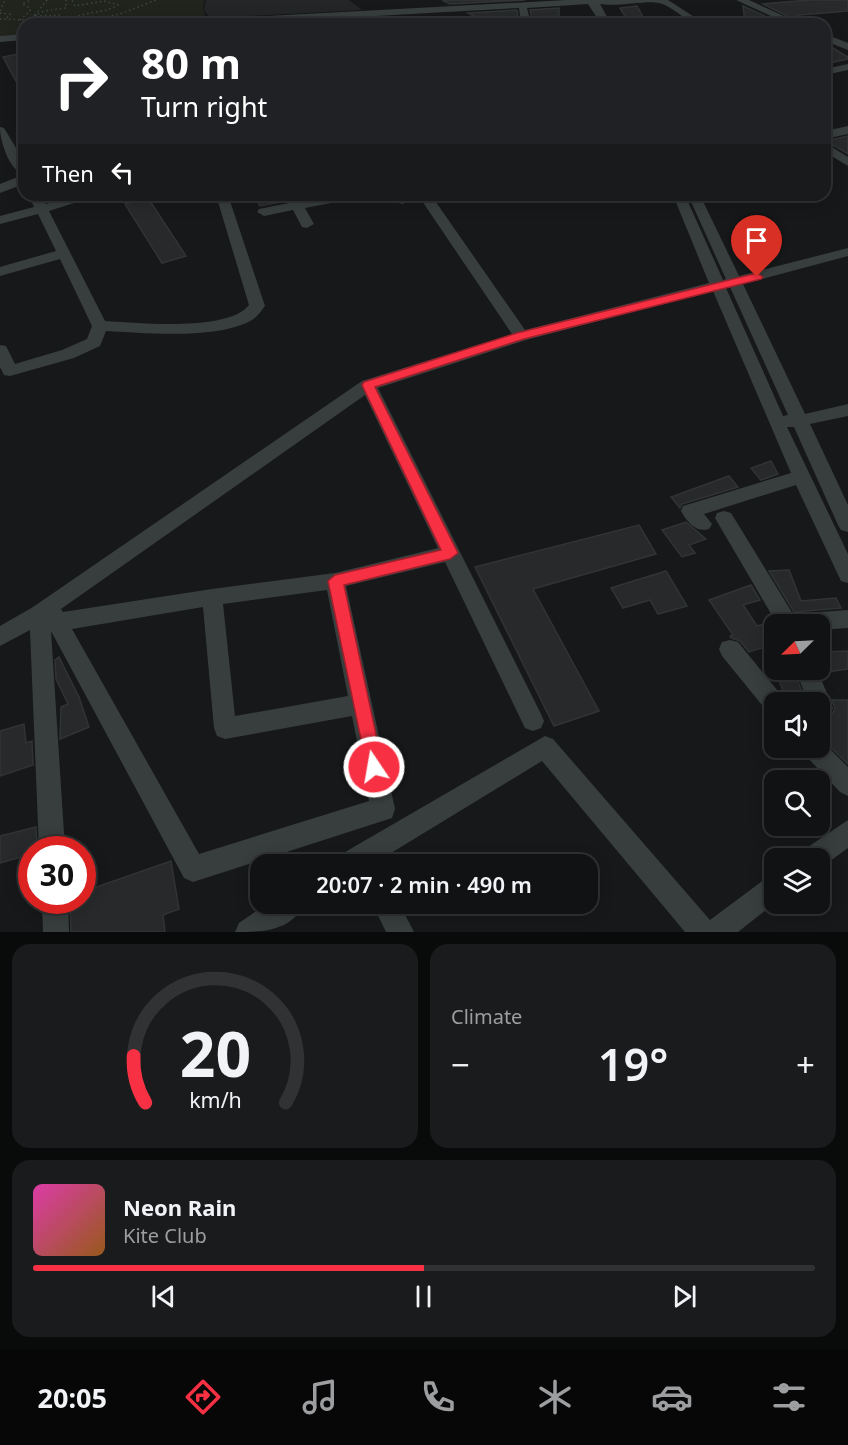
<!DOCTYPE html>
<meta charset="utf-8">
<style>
body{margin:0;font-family:"Noto Sans",sans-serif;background:#1a1b1c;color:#f1f3f6;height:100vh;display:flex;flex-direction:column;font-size:22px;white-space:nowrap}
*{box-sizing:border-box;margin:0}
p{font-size:20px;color:#9c9ea0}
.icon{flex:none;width:33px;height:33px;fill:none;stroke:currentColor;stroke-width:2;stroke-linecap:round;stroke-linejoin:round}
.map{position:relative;height:932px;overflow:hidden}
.side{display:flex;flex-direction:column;gap:12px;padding:12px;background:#090a0a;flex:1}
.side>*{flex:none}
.hud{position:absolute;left:18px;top:18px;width:813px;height:183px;border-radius:18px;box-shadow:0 3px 15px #0003,0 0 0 2px #303233;background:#202124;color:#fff;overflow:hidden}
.needle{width:39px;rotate:246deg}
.controls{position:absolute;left:764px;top:614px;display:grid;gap:12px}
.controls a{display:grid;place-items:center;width:66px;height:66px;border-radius:12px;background:#111213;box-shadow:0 3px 15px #0003,0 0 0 2px #303233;font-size:30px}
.speed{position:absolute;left:18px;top:836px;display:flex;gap:12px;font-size:30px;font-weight:700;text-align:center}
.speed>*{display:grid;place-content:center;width:78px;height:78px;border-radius:50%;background:#111213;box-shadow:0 3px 15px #0003,0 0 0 2px #303233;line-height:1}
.speed .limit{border:9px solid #d22;background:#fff;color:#111}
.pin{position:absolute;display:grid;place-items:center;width:51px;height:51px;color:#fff;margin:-62px -26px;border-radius:50% 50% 50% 0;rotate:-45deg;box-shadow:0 0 6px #0007}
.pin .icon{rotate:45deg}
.me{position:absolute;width:66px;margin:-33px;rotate:348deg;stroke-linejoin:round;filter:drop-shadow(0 0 4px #0008)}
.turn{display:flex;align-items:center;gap:21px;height:126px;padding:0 24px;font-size:27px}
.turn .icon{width:78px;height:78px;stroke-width:2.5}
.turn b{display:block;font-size:42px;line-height:51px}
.then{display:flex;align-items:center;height:57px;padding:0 24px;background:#0003;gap:12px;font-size:22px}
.big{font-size:45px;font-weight:600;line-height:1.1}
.side .widget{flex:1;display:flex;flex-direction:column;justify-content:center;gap:9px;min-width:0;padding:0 21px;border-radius:18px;background:#1a1b1c}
.side .dial{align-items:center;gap:0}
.dial svg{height:156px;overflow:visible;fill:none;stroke:#303233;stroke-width:7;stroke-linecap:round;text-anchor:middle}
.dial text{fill:#f1f3f6;stroke:none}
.song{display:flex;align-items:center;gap:18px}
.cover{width:72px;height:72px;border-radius:9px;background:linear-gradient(135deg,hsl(320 70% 55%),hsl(30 70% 35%))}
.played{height:6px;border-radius:3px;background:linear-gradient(90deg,#f73143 50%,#303233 50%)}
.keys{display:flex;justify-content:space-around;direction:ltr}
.heat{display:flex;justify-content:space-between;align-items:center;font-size:33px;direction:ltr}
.side .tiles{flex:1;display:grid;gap:12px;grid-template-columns:1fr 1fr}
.widget:last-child{grid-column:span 2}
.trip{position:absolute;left:250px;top:854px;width:348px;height:60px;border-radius:18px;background:#111213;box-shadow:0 3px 15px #0003,0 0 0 2px #303233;font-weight:600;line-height:60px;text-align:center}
.tab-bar{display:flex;height:96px;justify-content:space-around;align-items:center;background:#070708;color:#9c9ea0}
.tab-bar .icon{width:42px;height:42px}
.tab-bar .current{color:#f73143}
.tab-bar b{font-size:27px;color:#f1f3f6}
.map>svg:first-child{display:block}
.built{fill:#232526}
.green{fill:#21241d}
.building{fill:#27292a;stroke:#313435;stroke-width:1.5}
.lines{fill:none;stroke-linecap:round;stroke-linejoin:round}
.path{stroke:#3e4545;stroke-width:1.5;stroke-dasharray:1.5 3;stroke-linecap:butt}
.minor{fill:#383e3e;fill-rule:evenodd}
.route{fill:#f73143;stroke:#a1202c;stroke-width:1.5}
</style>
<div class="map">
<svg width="848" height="932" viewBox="0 0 848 932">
<rect width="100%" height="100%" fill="#171819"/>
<path class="built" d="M206,0H349L362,10L210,18L204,10Z"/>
<path class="green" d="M0,0H204L203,9L206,18L131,24H24V34L0,36Z"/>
<path class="building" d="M442,0H525L450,4Z
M809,0H848V11L798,15L816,24H803L763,4Z
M637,6L647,24H630L620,8Z
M743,6L765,16L745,22Z
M559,8V24H533L530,10Z
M517,10L519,24H489L468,13Z
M833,48L848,57V59L825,64V50Z
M24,53V96L3,57Z
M848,136V154L826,141Z
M254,195H284L286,201L260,206Z
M148,198L186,256L162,263L125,204Z
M771,461L778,474L761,480L751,468Z
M729,476L738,487L682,504L680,508L671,497Z
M686,522L706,539L689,545L695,553L682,557L662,530Z
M639,525L656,554L533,589L599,711L554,726L475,567Z
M789,570L801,601L836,598L841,608L794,612L769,571Z
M666,571L687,606L658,614L650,600L623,608L611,588Z
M751,585L760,600L743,605L757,626L772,621L774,644L749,652L740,641L731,638L730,636L733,635L709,600Z
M819,641L824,652L848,651V669L821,673Z
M59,657L79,697L89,727L60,739L61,707L68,704L56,679L55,660Z
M775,669H793L806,702H787Z
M832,700H848V764L819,736V719L830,717L835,709Z
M24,724L26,743L32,741L33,765L0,776V731Z
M36,827L37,849H32V854L0,863V836Z
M171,861L179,909L163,915L165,932H71L70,900H82V892Z"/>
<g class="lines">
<path class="path" d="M47,0L34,16L61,15L67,21
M0,11L5,0
M0,13L10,14L7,18
M34,16L44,11L66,8V0
M0,19L82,22L120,14L156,0
M20,20L30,11V8L22,4L31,0
M67,23C80,10 102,15 118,5L104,1L75,6L72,0"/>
<path class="minor" d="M567,0H668L705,24C685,24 677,8 659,3C647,0 617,7 600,4L611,24H601L588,4L527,8L531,24H521L519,8L231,24H172L177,21Z
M736,0H749L801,24H788L777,19L763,24H746L771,16Z
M24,34V40L0,42V36Z
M825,34L848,43V50L825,41Z
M848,64V70L825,75V69Z
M848,126V134L825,139V131Z
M0,127L4,128L24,161V184L0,193V184L23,175C9,168 0,142 0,127Z
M825,143L848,157V166L825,152Z
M29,195H41L46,204L78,195H99L49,211L105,321C138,323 228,332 249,305L216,195H228L265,306C261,311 257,317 252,320C217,340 146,333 106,331L100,346L74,358L10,376L4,375L0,367V345L6,346L15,364L62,350L87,339L92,326L60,259L0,276V267L56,251L38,214L0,224V216L34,207Z
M286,195H298L301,201L332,195H358L352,199L305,208L314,224L307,228L302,227L293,210L264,216L257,212L259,209L289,203Z
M394,195H406L410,200L403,204L398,203Z
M418,195H431L525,330L709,283L673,195H685L723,280L726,279L688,195H700L739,276L848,248V256L743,284L805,414L848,404V416L810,424L848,505V532L841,530L838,525L794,427H787L848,554V583L841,581L796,485L704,514L712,524L709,529C696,533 687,522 681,511L683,506L791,473L713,291L526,340L378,388L541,714L544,721L541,728L533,731L525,728L445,562L346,586L395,809L392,818L193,882L184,878L51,631L65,849H39L30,630L0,646V626L33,607L362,381L512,334ZM730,287L788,415L783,416L726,288ZM365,395L438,548L335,573L212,589L63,612L61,609ZM327,590L348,696L235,716L223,604ZM203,607L214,728L217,736L225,739L352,716L369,801L199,854L72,629Z
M724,511L731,513L793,614L848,610V628L819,630V624H777L715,518L717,513Z
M730,640L738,642L782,696L785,702H774V713L766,710L722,656L719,649L722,642Z
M795,669H817L833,708L830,715L819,717V702H808Z
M545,736L553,739L710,920L765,879L774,875L775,903L738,932H685L542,761L373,864H336L340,855Z
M819,738L848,767V796L840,792L805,755L801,747H819Z
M848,820V848L819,869V858H801L805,849Z
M42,900H68L69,932H43Z
M268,903H304C292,932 261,932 235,932L239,923Z
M372,903H399L414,932H386Z"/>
</g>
<path class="route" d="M757,273L763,277L761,279L524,339L375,387L458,553L450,559L344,585L383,767L381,773L374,775L368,773L328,581L335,575L441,550L362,385L364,382L517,333Z"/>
</svg>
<div class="controls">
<a><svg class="needle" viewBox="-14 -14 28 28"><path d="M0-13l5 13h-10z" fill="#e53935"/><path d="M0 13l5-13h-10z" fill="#9c9ea0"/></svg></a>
<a><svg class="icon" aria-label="sound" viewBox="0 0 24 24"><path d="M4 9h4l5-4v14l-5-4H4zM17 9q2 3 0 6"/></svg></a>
<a><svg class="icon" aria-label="search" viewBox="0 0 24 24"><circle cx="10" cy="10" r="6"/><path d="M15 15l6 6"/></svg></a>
<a><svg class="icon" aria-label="layers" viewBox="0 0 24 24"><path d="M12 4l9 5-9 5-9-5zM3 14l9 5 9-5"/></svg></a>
</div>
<div class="speed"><div class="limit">30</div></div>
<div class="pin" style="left:757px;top:277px;background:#d93025"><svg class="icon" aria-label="arrive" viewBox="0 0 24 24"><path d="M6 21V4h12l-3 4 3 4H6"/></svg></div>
<svg class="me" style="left:374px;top:767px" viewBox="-20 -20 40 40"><circle r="17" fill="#f73143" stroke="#fff" stroke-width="3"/><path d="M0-11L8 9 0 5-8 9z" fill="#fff"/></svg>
<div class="trip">20:07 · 2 min · 490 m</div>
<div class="hud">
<div class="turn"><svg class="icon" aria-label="right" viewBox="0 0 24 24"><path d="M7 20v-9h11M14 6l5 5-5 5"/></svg><div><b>80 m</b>Turn right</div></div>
<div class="then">Then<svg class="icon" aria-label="left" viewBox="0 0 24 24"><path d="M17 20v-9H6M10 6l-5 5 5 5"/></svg></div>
</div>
</div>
<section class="side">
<div class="tiles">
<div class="widget dial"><svg viewBox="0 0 100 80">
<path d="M14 69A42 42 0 1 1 86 69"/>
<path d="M14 69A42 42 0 0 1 8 45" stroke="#f73143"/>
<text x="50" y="56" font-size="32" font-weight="700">20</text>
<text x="50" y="72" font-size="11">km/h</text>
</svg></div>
<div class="widget"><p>Climate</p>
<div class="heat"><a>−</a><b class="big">19°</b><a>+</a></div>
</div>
<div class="widget">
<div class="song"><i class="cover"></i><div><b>Neon Rain</b><p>Kite Club</p></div></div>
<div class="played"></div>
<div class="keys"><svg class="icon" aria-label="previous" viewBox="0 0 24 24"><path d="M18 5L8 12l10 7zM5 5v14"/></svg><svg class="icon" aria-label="pause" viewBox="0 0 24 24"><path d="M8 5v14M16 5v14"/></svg><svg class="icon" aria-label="next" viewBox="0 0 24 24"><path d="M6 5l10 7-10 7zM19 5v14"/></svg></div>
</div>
</div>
</section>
<nav class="tab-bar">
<b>20:05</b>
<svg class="icon current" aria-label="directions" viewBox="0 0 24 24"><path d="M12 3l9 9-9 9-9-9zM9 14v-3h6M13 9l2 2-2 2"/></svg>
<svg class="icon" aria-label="music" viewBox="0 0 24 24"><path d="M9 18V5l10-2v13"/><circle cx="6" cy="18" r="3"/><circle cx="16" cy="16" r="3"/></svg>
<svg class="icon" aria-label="phone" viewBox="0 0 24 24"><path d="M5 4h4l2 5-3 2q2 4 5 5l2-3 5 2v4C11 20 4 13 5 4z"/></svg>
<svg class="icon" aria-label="climate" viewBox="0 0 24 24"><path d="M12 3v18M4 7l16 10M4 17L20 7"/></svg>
<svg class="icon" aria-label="car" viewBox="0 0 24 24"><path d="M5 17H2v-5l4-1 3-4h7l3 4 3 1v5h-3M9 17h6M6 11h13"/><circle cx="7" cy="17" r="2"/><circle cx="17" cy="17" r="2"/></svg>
<svg class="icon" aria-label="filters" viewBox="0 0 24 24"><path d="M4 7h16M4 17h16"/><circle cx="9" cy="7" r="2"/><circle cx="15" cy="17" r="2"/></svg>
</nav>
